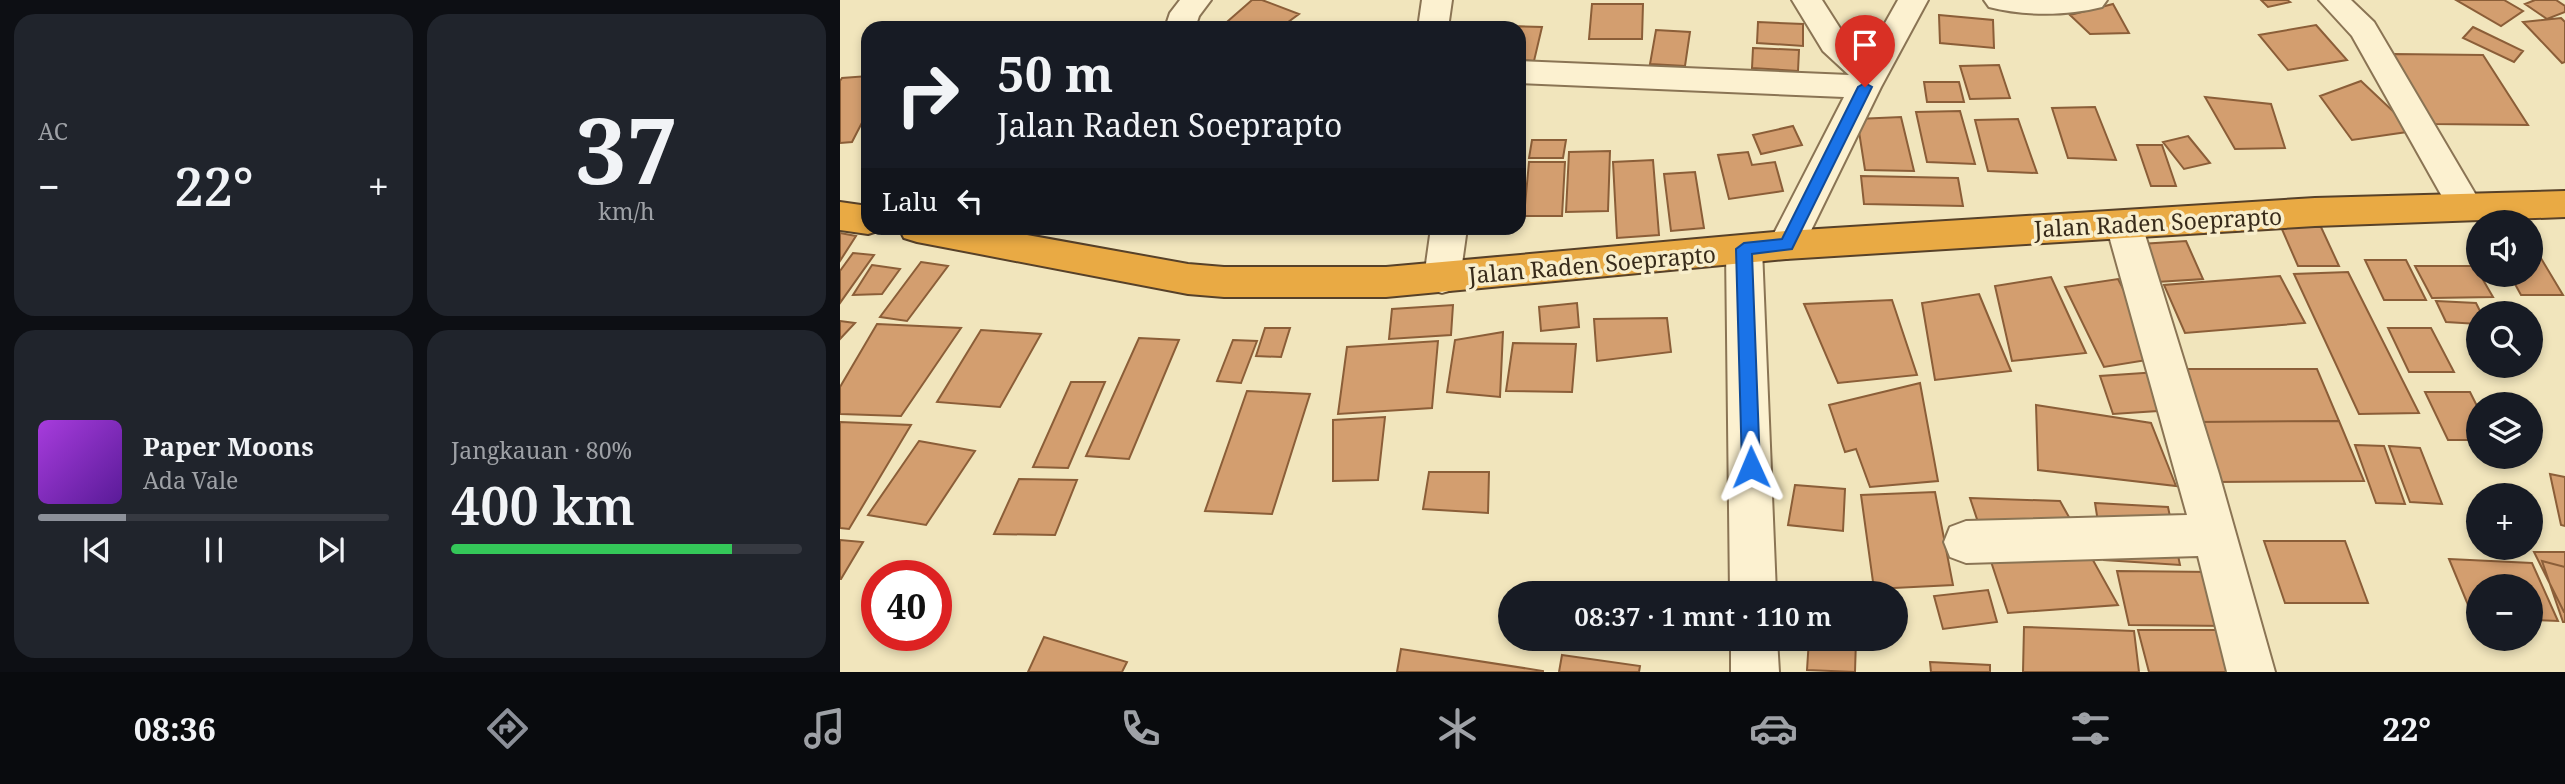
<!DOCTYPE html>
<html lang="id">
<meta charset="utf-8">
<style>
body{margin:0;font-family:"Noto Serif",serif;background:#20242c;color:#f1f3f6;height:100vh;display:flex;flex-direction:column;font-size:26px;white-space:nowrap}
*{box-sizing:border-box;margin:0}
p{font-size:23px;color:#9ea1a6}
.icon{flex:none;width:38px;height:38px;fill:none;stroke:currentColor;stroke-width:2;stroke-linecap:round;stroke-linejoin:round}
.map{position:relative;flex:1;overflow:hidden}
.sheet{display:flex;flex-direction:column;gap:14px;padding:14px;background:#0d0f14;width:840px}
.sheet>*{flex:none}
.banner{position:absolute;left:21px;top:21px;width:665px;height:214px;border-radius:21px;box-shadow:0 4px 10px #0003;background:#171b24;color:#f1f3f6;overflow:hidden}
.buttons{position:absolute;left:1626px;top:210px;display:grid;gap:14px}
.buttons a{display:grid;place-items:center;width:77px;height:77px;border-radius:50%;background:#171b24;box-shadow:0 4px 10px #0003;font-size:35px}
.speed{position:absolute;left:21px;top:560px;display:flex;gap:14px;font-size:35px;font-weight:700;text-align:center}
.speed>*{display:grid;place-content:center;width:91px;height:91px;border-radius:50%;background:#171b24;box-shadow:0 4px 10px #0003;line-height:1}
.speed .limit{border:10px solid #d22;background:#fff;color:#111}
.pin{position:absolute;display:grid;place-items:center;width:60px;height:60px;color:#fff;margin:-72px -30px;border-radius:50% 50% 50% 0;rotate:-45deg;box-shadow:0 0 7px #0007}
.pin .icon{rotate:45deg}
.me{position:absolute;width:77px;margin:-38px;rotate:359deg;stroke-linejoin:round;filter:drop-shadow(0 0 5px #0008)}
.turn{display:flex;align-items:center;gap:24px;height:147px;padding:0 21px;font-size:32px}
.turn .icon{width:91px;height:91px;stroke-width:2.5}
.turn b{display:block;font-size:49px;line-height:60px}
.then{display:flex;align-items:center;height:66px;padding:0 21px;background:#0003;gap:14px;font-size:26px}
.big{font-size:52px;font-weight:600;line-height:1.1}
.sheet .card{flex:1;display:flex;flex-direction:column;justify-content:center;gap:10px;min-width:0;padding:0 24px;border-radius:21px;background:#20242c}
.sheet .dial{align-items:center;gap:0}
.dial b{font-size:91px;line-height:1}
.song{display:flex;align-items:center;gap:21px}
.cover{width:84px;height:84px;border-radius:10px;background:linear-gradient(135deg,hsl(280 70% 55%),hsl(270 70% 35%))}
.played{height:7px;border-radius:4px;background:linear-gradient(90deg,#8c9099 25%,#363941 25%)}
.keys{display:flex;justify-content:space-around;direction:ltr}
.heat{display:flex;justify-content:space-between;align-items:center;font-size:38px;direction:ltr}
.charge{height:10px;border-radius:5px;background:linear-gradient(90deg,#34c759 80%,#363941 0)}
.sheet .tiles{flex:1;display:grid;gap:14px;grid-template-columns:repeat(2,1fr)}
.trip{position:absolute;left:658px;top:581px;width:410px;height:70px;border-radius:35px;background:#171b24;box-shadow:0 4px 10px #0003;font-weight:600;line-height:70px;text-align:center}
.tab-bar{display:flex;height:112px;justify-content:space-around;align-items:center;background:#090b0e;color:#9ea1a6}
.tab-bar .icon{width:49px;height:49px}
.tab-bar .current{color:#8c9099}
.tab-bar b{font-size:32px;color:#f1f3f6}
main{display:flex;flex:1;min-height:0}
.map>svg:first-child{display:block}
.building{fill:#d39e6f;stroke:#8b5e38;stroke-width:2}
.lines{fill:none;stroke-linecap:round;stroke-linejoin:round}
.minor-casing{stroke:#8a7454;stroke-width:4}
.highway-casing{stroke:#574129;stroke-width:4}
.minor{fill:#fcf1d0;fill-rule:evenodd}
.highway{fill:#e9aa44;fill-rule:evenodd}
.route{fill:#1a73e8;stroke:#114b97;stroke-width:2}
.labels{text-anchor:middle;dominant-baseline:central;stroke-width:7;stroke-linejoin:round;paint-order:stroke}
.street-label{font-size:23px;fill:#382b1a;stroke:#f8eecc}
</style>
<main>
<section class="sheet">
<div class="tiles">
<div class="card"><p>AC</p>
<div class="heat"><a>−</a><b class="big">22°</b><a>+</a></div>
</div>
<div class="card dial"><b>37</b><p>km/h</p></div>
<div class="card">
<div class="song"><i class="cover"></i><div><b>Paper Moons</b><p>Ada Vale</p></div></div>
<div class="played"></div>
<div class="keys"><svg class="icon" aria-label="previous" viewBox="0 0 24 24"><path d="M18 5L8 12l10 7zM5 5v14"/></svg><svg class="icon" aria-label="pause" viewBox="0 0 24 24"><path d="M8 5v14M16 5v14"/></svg><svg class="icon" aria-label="next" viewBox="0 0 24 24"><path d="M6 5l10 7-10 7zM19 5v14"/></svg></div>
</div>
<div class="card"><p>Jangkauan · 80%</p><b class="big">400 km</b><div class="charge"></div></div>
</div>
</section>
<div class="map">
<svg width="1725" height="672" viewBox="0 0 1725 672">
<rect width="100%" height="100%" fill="#f1e5bc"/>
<path class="building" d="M412,0H422L459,14L440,28H431L423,24L419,28H402L388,21Z
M1421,0H1447L1450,2L1428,7Z
M1616,0H1664L1683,11L1661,26Z
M1695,0H1716L1725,6V12L1707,19L1685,4Z
M752,4H803L802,39H749Z
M1273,4L1289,33L1250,34L1230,15Z
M1099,15L1153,20L1154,48L1100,43Z
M1721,18L1725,22V62L1722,63L1683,22Z
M918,22L963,24V46L917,43Z
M1476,25L1507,60L1448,70L1419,35Z
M673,26L702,27L694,61L679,60V28Z
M1633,27L1683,51L1674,62L1623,38Z
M816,30L850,32L845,66L810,64Z
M913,48L959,50L958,71L912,68Z
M1553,54L1643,55L1688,125L1592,124Z
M1159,65L1170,98L1130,99L1120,66Z
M28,76V111L12,142L0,143V81L2,78Z
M1521,81L1574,131L1512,140L1480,96Z
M1084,82H1119L1124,102H1087Z
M1365,97L1431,104L1445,148L1395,149Z
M1255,107L1276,160L1228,158L1212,108Z
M1120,111L1135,164L1087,162L1076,112Z
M1061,117L1074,171L1025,170L1017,119Z
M1178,119L1197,173L1148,171L1135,120Z
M953,126L962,145L921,154L913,135Z
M1348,136L1370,163L1344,169L1323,142Z
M692,140H726L723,158H689Z
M1297,145H1322L1336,186H1311Z
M770,151L768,211L726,212L729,152Z
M908,152L912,165L935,162L943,191L889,199L878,155Z
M813,160L819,235L777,238L773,162Z
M689,162H725L722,216H684Z
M855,172L864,228L831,231L824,174Z
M1021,176L1118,178L1123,206L1024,204Z
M679,178H685L682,216H679Z
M1441,227H1481L1499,266H1458Z
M0,233L16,236L0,261Z
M1346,241L1363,279L1317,282L1301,244Z
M13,253L34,255L0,303V271Z
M1690,255H1699L1723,295H1681L1670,275H1690Z
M1525,260H1566L1586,300H1544Z
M81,262L108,266L67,321L40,317Z
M32,265L60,269L42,294L13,295Z
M1575,266H1635L1653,297L1592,298Z
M1508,272L1579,413L1519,414L1454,274Z
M1440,276L1465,323L1345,333L1324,285Z
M1211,277L1246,353L1172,361L1155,286Z
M1278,279L1319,358L1264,367L1225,287Z
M1139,294L1171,371L1095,380L1082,303Z
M1052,300L1077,375L998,383L964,304Z
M1596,301L1636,303L1641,313H1638V324L1606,322Z
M737,303L739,327L701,331L699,307Z
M613,305L611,335L549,339L552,309Z
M827,318L831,352L757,361L754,319Z
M0,321L15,323L0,339Z
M37,324L121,328L61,416L0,414V387Z
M425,328H450L441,357L416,356Z
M1548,328H1591L1614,372H1569Z
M141,330L201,334L160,407L97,402Z
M663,332L660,397L607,392L615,340Z
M299,338L339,340L289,459L246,456Z
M393,340L417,341L401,383L377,381Z
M598,341L592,408L498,414L507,347Z
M673,343L736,344L732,392L666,391Z
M1338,369H1477L1499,421L1355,422Z
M1318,372L1333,410L1273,414L1260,376Z
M231,382H265L228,468L193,467Z
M1080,383L1098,481L1030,487L1016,449L1005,452L989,405Z
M407,391L470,394L432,514L365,511Z
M1585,392H1630L1638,408V440H1608Z
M1196,405L1311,423L1336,486L1198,470Z
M545,417L538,480L493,481V420Z
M1499,421L1524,481L1374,482L1355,422Z
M0,422L71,425L9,529L0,528Z
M79,441L135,451L86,525L28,515Z
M1515,445L1544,446L1565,504L1536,503Z
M1549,446L1580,448L1602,504L1570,502Z
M589,472H649L648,513L583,509Z
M1710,474L1725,477V526L1721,525Z
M179,479L237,480L215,535L154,534Z
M955,485L1005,489L1003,531L948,525Z
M1095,492L1113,585L1034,589L1021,495Z
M1130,498L1220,501L1278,605L1168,613Z
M1255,503L1328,507L1340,565L1264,560Z
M0,540L23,542L1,579H0Z
M1424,541H1505L1528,603H1445Z
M1694,552H1725V612H1724Z
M1609,559L1692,563L1718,621L1690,620V586H1638V617H1633Z
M1702,561L1725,567V622H1723Z
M1277,571L1374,572L1390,626L1289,625Z
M1148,590L1157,622L1103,629L1094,596Z
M1184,627L1294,631L1299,672H1183Z
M1298,630H1384L1396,672H1309Z
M204,637L287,662L282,672H188Z
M969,639H1016L1015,672L967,670Z
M561,649L703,671V672H557Z
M722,655L800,666L799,672H719Z
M1090,662L1150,665V672H1091Z"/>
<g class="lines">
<g class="minor-casing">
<path id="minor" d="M340,0H371L359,16L355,28H325L330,13Z
M582,0H612L608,28H578Z
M952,0H982L1005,36L1026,57L1058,0H1088L1041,87L959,255L946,259L933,255L928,245L1004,97L679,83V61L1009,75L983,51Z
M1144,0H1267L1262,7C1227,16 1184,16 1149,7Z
M1479,0H1511L1534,22L1643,207L1637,216L1625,220L1613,216L1512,36Z
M1284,211L1297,215L1302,225L1379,474L1435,672H1387L1358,556L1126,563L1110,557L1104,542L1110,527L1126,521L1347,515L1266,225L1271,215Z
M591,228H627L620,278L615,289L602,293L589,289L584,278Z
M904,235L917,239L922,249L936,593H890L886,249L891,239Z
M891,639H937L939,672H891Z"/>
</g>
<g class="highway-casing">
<path id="highway" d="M1725,191V217L1475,226L946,259L546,297H384L348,294L77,242L64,238L59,228H149L348,264L384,267H546L946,231L1475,198Z
M0,202L28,206V228H42L41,230L28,234L0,230Z"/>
</g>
<use href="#minor" class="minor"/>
<use href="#highway" class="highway"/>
</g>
<path class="route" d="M1025,83L1032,87L952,249L912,254L920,467L917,473L911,475L905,473L902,467L896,249L904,243L942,239L1018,87Z"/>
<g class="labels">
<g class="street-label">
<text transform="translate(1318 222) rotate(-3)">Jalan Raden Soeprapto</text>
<text transform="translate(752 264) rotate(-5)">Jalan Raden Soeprapto</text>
</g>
</g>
</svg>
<div class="buttons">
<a><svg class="icon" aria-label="sound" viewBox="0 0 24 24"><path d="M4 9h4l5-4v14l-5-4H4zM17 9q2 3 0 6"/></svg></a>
<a><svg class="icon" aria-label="search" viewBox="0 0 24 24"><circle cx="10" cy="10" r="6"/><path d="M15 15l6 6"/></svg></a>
<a><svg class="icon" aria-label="layers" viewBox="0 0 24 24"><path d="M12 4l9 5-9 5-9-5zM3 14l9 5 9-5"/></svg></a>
<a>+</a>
<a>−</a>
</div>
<div class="speed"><div class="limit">40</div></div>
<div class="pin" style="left:1025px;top:87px;background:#d93025"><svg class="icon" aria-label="arrive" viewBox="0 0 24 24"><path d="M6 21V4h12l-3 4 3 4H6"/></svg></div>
<svg class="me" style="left:911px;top:467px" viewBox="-20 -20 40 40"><path d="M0-17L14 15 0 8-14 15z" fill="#1a73e8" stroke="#fff" stroke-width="4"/></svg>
<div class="trip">08:37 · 1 mnt · 110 m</div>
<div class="banner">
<div class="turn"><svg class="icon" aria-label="right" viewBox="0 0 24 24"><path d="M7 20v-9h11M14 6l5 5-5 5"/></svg><div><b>50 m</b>Jalan Raden Soeprapto</div></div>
<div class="then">Lalu<svg class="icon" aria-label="left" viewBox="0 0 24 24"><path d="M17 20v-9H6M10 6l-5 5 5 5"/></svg></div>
</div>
</div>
</main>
<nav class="tab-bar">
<b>08:36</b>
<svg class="icon current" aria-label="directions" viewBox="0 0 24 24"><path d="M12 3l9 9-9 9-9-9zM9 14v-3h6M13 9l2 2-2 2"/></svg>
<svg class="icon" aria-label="music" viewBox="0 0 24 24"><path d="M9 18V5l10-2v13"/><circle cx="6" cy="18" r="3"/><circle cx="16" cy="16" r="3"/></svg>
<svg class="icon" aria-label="phone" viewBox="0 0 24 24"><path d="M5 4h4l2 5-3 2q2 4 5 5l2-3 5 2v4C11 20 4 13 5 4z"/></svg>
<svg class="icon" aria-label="climate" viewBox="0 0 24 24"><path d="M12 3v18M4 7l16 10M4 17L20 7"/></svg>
<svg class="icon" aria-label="car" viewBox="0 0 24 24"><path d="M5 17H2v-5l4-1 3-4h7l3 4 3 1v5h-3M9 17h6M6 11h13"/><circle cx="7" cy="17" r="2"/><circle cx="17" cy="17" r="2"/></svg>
<svg class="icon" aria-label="filters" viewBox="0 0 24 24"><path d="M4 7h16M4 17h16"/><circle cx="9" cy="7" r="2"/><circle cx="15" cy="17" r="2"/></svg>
<b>22°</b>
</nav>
